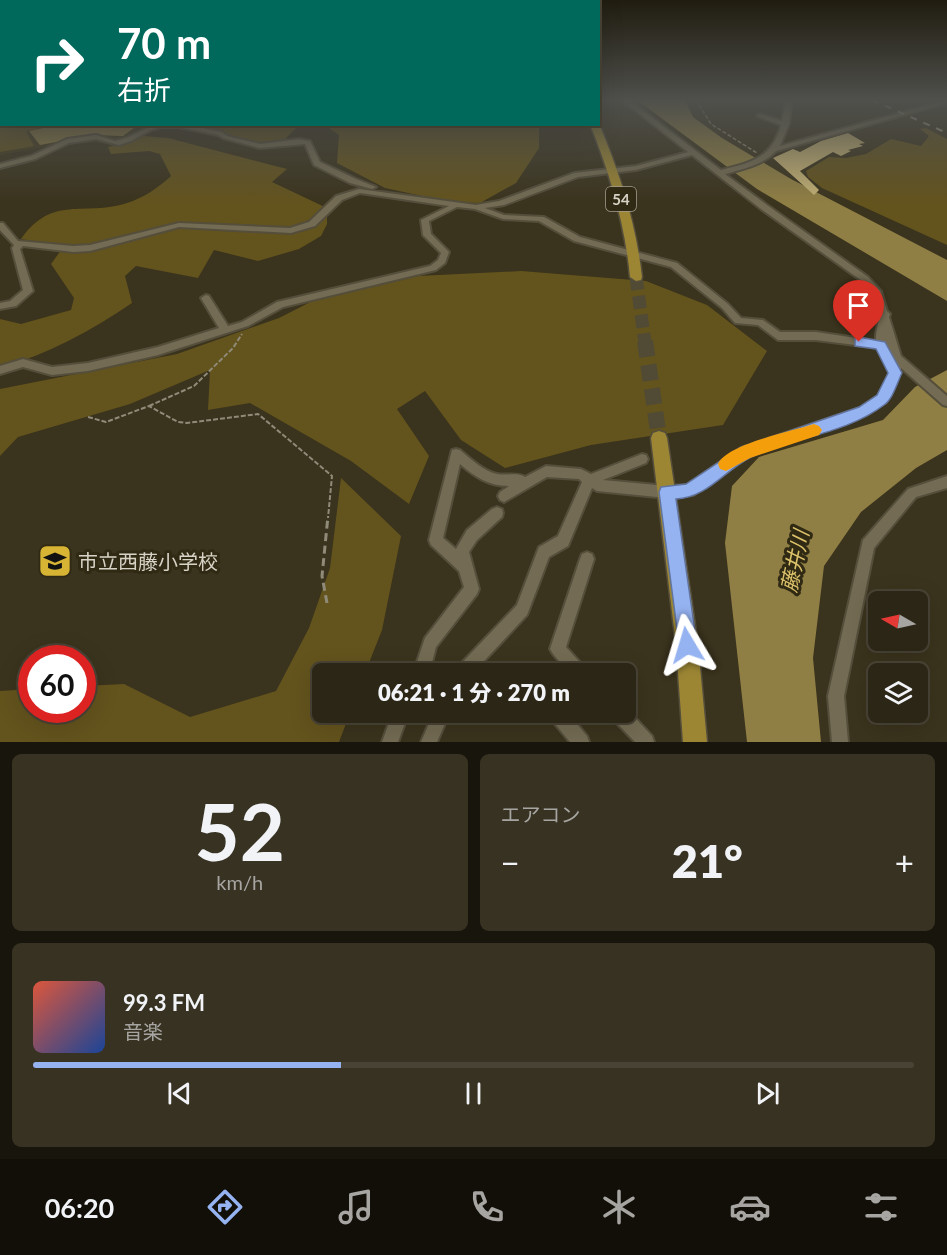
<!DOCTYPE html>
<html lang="ja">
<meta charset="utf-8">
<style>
body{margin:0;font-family:Lato,"Noto Sans JP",sans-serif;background:#383223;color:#f1f3f6;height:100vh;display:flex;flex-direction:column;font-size:22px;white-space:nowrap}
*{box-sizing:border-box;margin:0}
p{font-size:20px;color:#a6a5a1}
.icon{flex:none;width:33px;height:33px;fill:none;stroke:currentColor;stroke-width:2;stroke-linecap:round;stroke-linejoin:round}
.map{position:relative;height:742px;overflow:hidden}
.drawer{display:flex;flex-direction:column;gap:12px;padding:12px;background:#18150c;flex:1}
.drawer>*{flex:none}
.guide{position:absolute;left:0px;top:0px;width:600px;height:126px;box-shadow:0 6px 24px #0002,0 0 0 2px #484335;background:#00695c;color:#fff;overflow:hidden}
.needle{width:39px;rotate:279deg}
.controls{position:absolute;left:868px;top:591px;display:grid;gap:12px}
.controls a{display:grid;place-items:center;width:60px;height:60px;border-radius:9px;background:#2c2616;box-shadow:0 6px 24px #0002,0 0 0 2px #484335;font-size:30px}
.speed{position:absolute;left:18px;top:645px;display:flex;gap:12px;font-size:30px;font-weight:700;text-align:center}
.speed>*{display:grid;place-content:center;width:78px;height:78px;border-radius:50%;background:#2c2616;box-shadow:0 6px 24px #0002,0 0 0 2px #484335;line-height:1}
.speed .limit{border:9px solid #d22;background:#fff;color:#111}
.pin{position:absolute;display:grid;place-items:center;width:51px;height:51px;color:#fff;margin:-62px -26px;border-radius:50% 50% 50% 0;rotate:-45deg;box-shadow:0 0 6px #0007}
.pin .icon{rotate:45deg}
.me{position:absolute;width:66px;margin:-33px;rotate:353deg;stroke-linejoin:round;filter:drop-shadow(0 0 4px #0008)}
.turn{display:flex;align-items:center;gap:21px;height:126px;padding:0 18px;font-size:27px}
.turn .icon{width:78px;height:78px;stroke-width:2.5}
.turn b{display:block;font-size:42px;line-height:51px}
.big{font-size:45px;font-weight:800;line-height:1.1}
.drawer .widget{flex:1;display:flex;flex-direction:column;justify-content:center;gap:9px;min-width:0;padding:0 21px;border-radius:9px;background:#383223}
.drawer .dial{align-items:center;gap:0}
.dial b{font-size:78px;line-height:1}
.song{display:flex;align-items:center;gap:18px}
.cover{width:72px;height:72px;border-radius:9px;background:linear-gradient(135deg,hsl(10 70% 55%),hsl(220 70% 35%))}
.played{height:6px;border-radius:3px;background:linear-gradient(90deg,#95b2f1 35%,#484335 35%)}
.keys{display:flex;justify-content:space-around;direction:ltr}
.heat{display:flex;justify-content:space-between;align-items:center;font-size:33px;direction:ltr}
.drawer .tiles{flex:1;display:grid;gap:12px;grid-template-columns:1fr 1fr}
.widget:last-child{grid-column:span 2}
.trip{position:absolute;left:312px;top:663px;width:324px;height:60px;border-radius:9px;background:#2c2616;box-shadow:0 6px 24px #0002,0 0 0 2px #484335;font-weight:800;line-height:60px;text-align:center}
.tab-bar{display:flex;height:96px;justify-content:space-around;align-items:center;background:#120f09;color:#a6a5a1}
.tab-bar .icon{width:42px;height:42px}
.tab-bar .active{color:#95b2f1}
.tab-bar b{font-size:27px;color:#f1f3f6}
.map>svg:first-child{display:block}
.built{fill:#443b1d}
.green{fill:#63531d}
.water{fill:#907f44}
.building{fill:#c3b175}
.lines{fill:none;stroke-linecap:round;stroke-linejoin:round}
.primary-tunnel-far1{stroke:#514b36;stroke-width:13;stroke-dasharray:13 6;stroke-linecap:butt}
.primary-tunnel{stroke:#514b36;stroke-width:16;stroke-dasharray:16 8;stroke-linecap:butt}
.minor-casing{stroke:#544e3b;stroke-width:4}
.primary-casing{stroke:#544e3b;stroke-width:3}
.path-far2{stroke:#908a79;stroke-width:1.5;stroke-dasharray:4 2;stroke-linecap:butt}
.path-far1{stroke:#908a79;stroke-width:2;stroke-dasharray:5 2;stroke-linecap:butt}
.path{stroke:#908a79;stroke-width:3;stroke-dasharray:8 4.5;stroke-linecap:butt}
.minor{fill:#736b53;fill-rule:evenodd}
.primary{fill:#9c8634;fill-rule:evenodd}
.rail{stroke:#aaa596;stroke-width:2;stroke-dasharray:7 7;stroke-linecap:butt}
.route{fill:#95b2f1;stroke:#61749d;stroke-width:1.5}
.slow{fill:#f59e0b}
.labels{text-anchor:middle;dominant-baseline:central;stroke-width:6;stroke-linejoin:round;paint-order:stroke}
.shield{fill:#302913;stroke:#a49f90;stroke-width:1.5}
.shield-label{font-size:15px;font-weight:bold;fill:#d6d2c5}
.near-poi-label{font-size:20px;fill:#d6d2c5;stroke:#302913;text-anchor:start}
.near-water-label{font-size:21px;font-style:italic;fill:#dbc16a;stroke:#302913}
</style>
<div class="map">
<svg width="947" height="742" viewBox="0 0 947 742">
<rect width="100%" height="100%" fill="#3a331d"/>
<path class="built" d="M0,100L2,124L144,125L119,143L96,137L0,155Z"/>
<path class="green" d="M0,123L2,124L54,125L26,131L34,146L0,152Z
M163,125H308L296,128L282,142L262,143Z
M325,125H539V148L516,183L480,203L450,202L385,188L337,163L339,135Z
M926,128L947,139V245L822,188L808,177L806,171L829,157L846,158L866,154L891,139L921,146L929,136L920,129Z
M143,136L168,138L287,169L272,182L327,208V224L321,236L299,249L258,261L214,250L198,278L136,266L125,276L132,303C91,331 48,354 0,368V319L21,324L71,310L74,298L51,264L64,246L21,239C53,194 83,217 127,203C143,198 158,188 171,176L160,154L149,151L111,154L108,147L133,141Z
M521,271L646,281L707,305L767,351L723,425L591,445L505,468L461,440L425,391L397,409L429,456L409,504L351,461L250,403L208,410L210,370L130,404L18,437L0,456V389L177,354L279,318L322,296L418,276Z
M341,478L401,536L382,630L365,673L322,674V712L350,713L339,742H0V691L31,689L32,710H82L83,686L124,684L190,717L276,691L309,628L330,568Z"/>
<path class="water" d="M637,100H685L693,117L722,138L791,179L947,260V301L757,189Z
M58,125H138L123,136L94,135L40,145L29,131Z
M947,370V450L916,468L861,512L824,566L813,658L821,742H747L725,543L732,486L759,457L883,420L915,387Z"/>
<path class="building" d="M848,133L865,143L859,144L863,146L848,150L851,151L841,156L833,152L800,171L819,190L814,195L773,158L793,149L800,152L821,141Z"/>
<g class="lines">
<path class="primary-tunnel-far1" d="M636,277L645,343"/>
<path class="primary-tunnel" d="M645,341L659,438"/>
<g class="minor-casing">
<path id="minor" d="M622,100H629L721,170C751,163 772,158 781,125L757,116L760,114L782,121L786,100H792L789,124L780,146L947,100V103L776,151C763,165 743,169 725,174L767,205L868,277L881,291L887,311L890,314L889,317L901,356L947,396V406L943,405L901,368L900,373L886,402L868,414L749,456L693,495L667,498L597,491L592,488L568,546L549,557L527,615L472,674H453L456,669L517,605L539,547L558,536L582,482L579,479L547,477L504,502L500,500L498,496L500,492L509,486C489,486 475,477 460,464L443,538L456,549L467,530L492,509L497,507L502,509L503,513L502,517L477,540L469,552L479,589L477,594L436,647L429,674H413L425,638L464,587L459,571L431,545L429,540L452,450L456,449L460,450C471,459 483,471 497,474C507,476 517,472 525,477L546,466L581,469L591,474L642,454L646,455L648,459L646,463L603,480L667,486L687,485L741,448L860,408L878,396L890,373L879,348L816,340H778L758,325L735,323L722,308L671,267L574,241L539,221L503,219L475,209L457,207L429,221L431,234L449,252L445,263L436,270L283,307L248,326L158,355L88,371L52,375L23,367L0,374V366L23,359L52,367L88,363L158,347L219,328L201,298L206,295L209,296L228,326L242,322L277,302L430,266L438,260L441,253L423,235L421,220L449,206L360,193L342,200L315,226L291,233L179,227L90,251L73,252L23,246L20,249L33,291L16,306L0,309V303L10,301L23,290L12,248L14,245L0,230V223H3L18,241L73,246L90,245L179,223L290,228L309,222L336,196L359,189L476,205L499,201L574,173L636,166L688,152ZM692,155L761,209L862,281C870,291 878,303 879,316C879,324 875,332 876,341L816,332H780L763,320L741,318L728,304L677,263L580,237L544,217L504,215L485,208L504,205L578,177L636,170Z
M185,124L222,132L227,136L260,144L299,139L310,141L320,162L356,179L376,187L372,189L350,183L314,165L305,144L260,148L223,138L218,135L178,127H161L151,130L131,141L119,145L96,139L69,143L35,159L0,168V164L31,156L67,139L96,135L115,141L126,138L153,125Z
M947,476V488L916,497L874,548L844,696L848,742H832L828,696L863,540L908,489Z
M587,552L592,554L594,559L566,647L586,669L589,674H570L553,654L550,649L580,559L582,554Z
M626,708L652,736L654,742H635L612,718L610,712H626Z
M393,712H409L398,742H382Z
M434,712H450L437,742H421Z
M548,712H567L587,736L589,742H570L550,718Z"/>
</g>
<g class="primary-casing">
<path id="primary" d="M590,124H599C620,174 636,223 642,277L641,280L636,281L630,277C625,224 610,174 590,124Z
M659,431L665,433L667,438L698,645L707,742H683L676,645L651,438L653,433Z"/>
</g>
<path class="path-far2" d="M696,100L711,124L757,153"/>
<path class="path-far1" d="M149,406L194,386L233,348L242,334
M88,417L106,422L149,406L178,422L187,423L258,414L332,476L328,518"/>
<path class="path" d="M327,603L322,576L328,516"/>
<use href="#minor" class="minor"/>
<use href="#primary" class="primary"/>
<path class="rail" d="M872,100L947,133"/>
</g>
<linearGradient id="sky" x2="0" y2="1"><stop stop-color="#201c10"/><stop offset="0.49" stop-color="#4f504c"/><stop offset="1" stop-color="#4f504c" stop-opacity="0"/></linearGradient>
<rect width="947" height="204" fill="url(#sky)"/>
<path class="route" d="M859,337L885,342L902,373C897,383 893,399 884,405C846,434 794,437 751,457C725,470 707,498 676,499L697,645L694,652L687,655L680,652L659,492L661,487L686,484L740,448L859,407L877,395L888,373L876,349L855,346V339Z"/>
<path class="slow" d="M814,424L819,426L822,430L819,435L750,458L726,471L720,469L718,464C727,444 793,431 814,424Z"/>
<defs>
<g id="school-square" transform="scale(1.725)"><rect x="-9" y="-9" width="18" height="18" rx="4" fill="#d7b434" stroke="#302913"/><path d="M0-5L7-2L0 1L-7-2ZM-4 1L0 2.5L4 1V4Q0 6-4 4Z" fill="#111"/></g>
</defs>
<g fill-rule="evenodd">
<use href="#school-square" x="55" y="561"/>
</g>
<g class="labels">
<rect class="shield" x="606" y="187" width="30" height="24" rx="4.5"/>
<g class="shield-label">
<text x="621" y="199">54</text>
</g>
<g class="near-poi-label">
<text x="78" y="561">市立西藤小学校</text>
</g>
<g class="near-water-label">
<text transform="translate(794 561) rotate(-78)">藤井川</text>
</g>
</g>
</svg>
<div class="controls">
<a><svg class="needle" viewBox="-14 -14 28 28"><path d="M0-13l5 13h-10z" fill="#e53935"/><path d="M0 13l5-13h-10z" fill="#a6a5a1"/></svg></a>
<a><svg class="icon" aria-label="layers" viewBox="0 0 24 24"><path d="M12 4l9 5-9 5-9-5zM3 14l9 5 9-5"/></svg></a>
</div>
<div class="speed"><div class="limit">60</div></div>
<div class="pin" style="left:859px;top:342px;background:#d93025"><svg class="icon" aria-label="arrive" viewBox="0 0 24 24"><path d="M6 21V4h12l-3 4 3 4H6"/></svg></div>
<svg class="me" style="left:687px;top:645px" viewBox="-20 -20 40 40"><path d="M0-17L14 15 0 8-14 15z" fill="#95b2f1" stroke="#fff" stroke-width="4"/></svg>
<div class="trip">06:21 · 1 分 · 270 m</div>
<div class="guide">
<div class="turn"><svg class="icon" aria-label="right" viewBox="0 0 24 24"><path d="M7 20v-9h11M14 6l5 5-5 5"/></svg><div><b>70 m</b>右折</div></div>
</div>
</div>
<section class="drawer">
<div class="tiles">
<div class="widget dial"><b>52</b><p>km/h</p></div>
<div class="widget"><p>エアコン</p>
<div class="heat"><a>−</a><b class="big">21°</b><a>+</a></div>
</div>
<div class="widget">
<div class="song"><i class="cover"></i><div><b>99.3 FM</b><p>音楽</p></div></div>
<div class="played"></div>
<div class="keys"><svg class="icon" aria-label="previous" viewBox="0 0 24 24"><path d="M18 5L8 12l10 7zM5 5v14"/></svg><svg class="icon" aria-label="pause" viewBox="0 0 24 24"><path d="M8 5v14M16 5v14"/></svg><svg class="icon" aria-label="next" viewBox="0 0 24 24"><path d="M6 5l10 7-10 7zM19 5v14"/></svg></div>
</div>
</div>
</section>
<nav class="tab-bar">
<b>06:20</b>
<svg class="icon active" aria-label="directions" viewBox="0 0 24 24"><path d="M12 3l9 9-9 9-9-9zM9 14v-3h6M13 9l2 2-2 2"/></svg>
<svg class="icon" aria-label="music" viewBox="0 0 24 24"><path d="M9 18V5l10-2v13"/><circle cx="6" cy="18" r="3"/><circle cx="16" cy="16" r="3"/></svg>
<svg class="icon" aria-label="phone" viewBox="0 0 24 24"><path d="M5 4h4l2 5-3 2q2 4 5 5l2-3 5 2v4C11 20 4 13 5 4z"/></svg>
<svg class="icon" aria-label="climate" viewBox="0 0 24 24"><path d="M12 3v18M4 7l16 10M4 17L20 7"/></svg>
<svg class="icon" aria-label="car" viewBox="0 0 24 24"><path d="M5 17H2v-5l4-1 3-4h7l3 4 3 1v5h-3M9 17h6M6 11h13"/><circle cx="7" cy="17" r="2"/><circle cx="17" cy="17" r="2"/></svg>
<svg class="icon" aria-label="filters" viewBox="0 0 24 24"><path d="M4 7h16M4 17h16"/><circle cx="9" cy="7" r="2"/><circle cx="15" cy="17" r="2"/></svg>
</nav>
